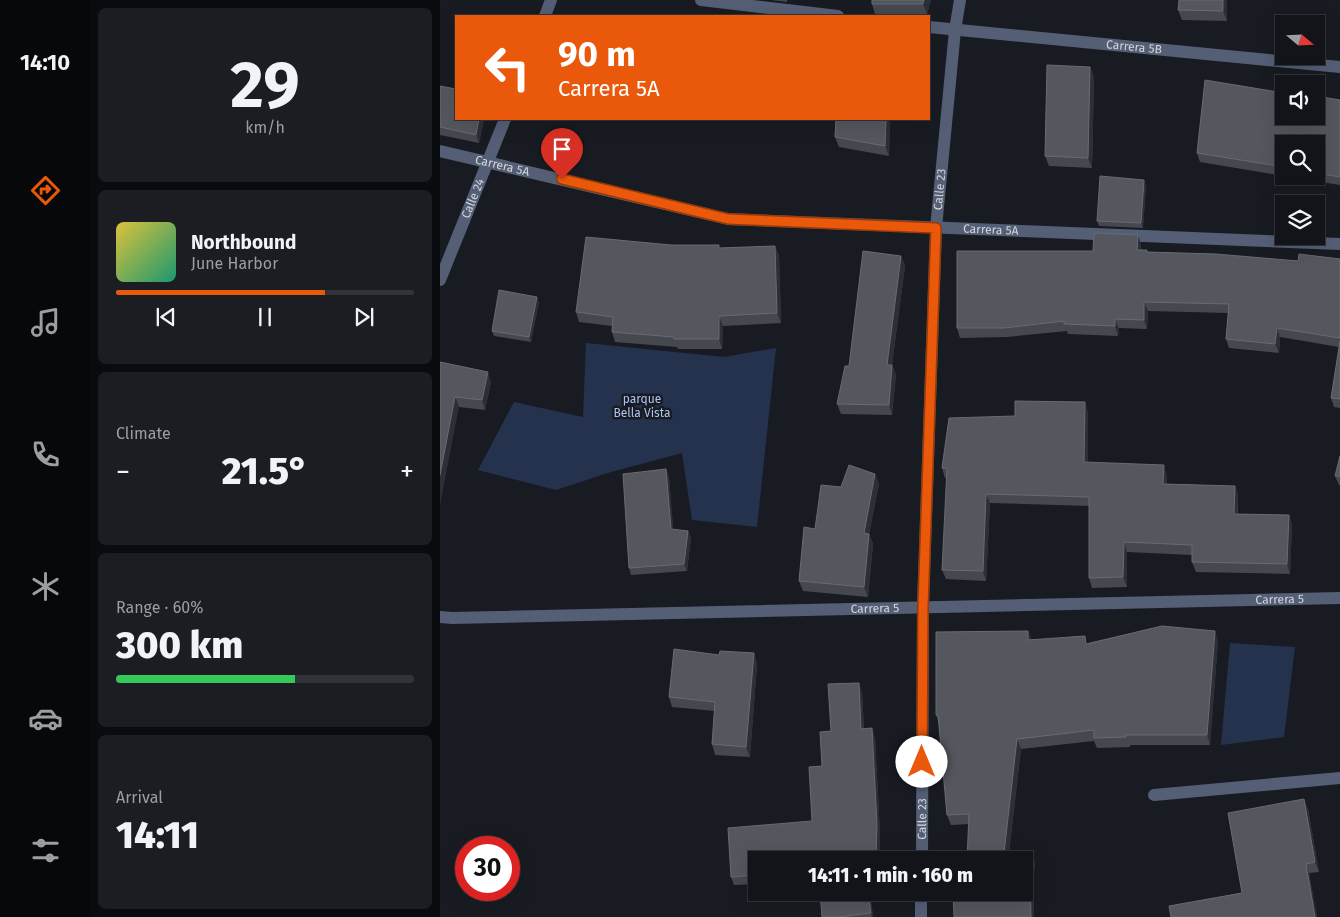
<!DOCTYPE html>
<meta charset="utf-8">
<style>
body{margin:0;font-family:"Fira Sans",sans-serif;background:#1b1d22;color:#f1f3f6;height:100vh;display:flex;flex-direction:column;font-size:19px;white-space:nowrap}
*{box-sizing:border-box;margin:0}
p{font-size:16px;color:#9c9ea2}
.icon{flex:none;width:28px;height:28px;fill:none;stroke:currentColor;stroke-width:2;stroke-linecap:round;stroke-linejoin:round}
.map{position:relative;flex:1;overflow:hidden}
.details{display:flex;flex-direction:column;gap:8px;padding:8px;background:#0a0b0e;width:350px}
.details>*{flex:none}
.guide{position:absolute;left:15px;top:15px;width:475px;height:105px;border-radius:0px;box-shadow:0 5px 20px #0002,0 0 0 1px #313338;background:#ea580c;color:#fff;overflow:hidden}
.needle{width:32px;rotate:109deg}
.fabs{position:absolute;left:835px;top:15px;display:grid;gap:10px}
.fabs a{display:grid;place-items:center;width:50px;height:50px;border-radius:0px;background:#121419;box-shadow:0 5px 20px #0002,0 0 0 1px #313338;font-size:25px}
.speed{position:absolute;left:15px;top:836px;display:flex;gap:10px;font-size:25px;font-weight:700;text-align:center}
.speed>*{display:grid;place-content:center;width:65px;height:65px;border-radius:50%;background:#121419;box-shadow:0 5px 20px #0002,0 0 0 1px #313338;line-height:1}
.speed .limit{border:8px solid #d22;background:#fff;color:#111}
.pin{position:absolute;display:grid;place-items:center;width:42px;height:42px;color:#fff;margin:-51px -21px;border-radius:50% 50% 50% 0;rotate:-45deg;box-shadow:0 0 5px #0007}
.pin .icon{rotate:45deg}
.me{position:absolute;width:55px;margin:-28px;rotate:0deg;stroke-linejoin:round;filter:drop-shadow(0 0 4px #0008)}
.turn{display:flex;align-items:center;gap:18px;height:105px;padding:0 20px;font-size:22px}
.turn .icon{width:65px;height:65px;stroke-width:2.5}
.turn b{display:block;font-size:35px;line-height:42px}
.big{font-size:38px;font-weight:800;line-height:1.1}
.details .tile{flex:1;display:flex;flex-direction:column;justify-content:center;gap:8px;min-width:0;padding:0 18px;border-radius:8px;background:#1b1d22}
.details .dial{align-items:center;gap:0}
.dial b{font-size:65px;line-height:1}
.song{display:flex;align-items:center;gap:15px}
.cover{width:60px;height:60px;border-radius:8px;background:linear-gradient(135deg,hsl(50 70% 55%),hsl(160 70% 35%))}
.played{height:5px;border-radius:2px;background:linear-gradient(90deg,#ea580c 70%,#313338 70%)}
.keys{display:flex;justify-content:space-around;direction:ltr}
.heat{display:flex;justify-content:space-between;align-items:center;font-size:28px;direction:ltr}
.charge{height:8px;border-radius:4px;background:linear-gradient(90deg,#34c759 60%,#313338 0)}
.trip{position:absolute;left:308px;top:851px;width:285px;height:50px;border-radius:0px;background:#121419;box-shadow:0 5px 20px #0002,0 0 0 1px #313338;font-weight:800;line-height:50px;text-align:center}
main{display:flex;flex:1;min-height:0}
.menu{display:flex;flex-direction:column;width:90px;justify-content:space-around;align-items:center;background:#07080a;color:#9c9ea2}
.menu .icon{width:35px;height:35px}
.menu .current{color:#ea580c}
.menu b{font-size:22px;color:#f1f3f6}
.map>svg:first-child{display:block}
.green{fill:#25324e}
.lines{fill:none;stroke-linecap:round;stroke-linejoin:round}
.service{stroke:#545f76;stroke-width:12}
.minor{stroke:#545f76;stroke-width:12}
.wall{fill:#45484f}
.shaded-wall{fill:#2c2f36}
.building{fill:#54575e;stroke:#686b71}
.route-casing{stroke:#983908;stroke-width:12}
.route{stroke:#ea580c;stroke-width:9}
.labels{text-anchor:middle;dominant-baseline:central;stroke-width:5;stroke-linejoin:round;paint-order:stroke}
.street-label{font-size:12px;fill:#d4d6db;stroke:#181b21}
.park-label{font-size:12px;fill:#aec4f3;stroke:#181b21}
</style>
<main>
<nav class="menu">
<b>14:10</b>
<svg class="icon current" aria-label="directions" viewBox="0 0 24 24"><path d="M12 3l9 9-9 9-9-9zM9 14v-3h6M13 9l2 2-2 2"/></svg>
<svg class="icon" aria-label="music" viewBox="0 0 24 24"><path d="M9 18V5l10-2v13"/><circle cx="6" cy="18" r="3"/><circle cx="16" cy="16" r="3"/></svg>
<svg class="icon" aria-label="phone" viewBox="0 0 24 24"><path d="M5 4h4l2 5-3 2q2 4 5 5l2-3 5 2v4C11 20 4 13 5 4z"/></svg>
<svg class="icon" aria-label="climate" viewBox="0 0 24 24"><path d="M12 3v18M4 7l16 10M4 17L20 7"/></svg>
<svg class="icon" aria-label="car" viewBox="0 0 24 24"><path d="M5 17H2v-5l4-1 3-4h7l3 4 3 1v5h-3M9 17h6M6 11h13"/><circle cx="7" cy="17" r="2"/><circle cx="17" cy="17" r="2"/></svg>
<svg class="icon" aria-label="filters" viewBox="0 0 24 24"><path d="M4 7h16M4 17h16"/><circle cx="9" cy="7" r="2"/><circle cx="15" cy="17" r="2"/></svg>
</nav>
<section class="details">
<div class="tile dial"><b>29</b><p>km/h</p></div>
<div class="tile">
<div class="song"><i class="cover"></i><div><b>Northbound</b><p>June Harbor</p></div></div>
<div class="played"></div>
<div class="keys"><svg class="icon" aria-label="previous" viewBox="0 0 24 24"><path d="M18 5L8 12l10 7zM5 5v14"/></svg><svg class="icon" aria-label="pause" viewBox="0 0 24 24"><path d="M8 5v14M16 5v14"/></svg><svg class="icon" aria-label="next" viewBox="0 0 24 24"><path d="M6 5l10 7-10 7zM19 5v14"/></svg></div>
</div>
<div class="tile"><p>Climate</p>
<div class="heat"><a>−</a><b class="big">21.5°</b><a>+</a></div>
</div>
<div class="tile"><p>Range · 60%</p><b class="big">300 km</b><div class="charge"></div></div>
<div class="tile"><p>Arrival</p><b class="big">14:11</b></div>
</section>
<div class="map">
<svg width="900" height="917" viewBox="0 0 900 917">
<rect width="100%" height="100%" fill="#181b21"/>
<path class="green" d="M146,343L284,357L336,348L317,527L252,520L242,453L171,472L116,490L38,470L74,402L143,417Z
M790,643L855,647L844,737L781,745Z"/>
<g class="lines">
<path class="service" d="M714,795L900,778"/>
<g class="minor">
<path d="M261,0L398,16"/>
<path d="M105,16L111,0"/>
<path id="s1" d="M489,27L900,67"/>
<path id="s2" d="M0,151L288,219L900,244"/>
<path id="s3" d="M0,280L65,119"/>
<path id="s4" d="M0,617L12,618L900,598"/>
<path id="s5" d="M482,860L483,606L496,228L515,30L520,0"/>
<path d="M481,917V892"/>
</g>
</g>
<path class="wall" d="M331,0H347V2Z
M491,0L487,14H435L432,4Z
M787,0V21L742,20L738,10Z
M650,67L654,77L652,168L609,166L605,156Z
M0,86L16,119H44L39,143L0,135Z
M900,100V185L844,176H876V144H844V176L760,162L757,153L844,116Z
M396,119H450L449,156L399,147L395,137Z
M706,185L703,228L659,226L657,221Z
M701,244V250L707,252L858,261L900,259V408L894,407L891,398L899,347L840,337L839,353L789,348L786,339L788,313L708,311L707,329L679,328L678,336L628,334L627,331L567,337L520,338L517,328L653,251Z
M335,246L339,256L341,323L283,326L282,349H238L237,347L175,342L172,332V326L139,322L136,312L280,248Z
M461,256L465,266L452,365L456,375L452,415L401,414L397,404L409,366Z
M99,302L91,342L54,336L52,331Z
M0,362L51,382L45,410L19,407Z
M648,412V462L727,475V484L795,486L798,495V514L849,515L852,525L850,574L756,572L752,562V555L687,552V587L652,588L649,578V506L550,503L546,581L506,579L502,570L507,478H505L502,468L575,416Z
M900,456V485H899L895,476Z
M226,469L229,477L233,530L248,531L251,538L247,571L191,575L189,568Z
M435,474L439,484L429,534L433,544L428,597L363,591L359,581L375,529L401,487Z
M588,631L591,639L648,644L778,641L770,745H690V747L657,748L654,741L581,749L569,853L595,863L593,881L594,917H514L584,892L527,860L529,824L511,825L507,815L499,723L496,715Z
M314,653L317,664L310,757L275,755L272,744L275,711L232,707L229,697L279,655Z
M422,691L424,729L435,737L440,834L439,860H316V884L294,885L291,877L372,821L391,731Z
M868,809L879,872L869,873L877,917H731L802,893Z
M380,892H430L433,917H382Z"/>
<path class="shaded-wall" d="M484,0H491L487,14L483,4Z
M783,0H787V21L783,11Z
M650,67L654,77L652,168L648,158Z
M39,119H44L39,143L36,135Z
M446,119H450L449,156L445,146Z
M704,180L706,185L703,228L701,223Z
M698,235L701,244L700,259L697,250Z
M335,246L339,256L341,323L337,313Z
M461,256L465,266L452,365L456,375L452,415L449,405L447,365Z
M97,297L99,302L91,342L89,337Z
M704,302L708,311L707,329L704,320Z
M279,316L283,326L282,349L279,339Z
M675,319L679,328L678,336L675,326Z
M837,328L840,337L839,353L835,344Z
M48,372L51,382L45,410L42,400Z
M15,397L19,407L0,505V475Z
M645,402L648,412V471L644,462Z
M724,465L727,475V494L723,484Z
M226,469L229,477L234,537L231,529Z
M435,474L439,484L427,543L424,533Z
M795,486L798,495L797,524L794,514Z
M546,494L550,503L546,581L543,571Z
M849,515L852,525L850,574L847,564Z
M248,531L251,538L247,571L244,564Z
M429,534L433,544L428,597L424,587Z
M684,542L687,552V587L683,577Z
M588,631L592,641L588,640Z
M775,631L778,641L770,745L767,735Z
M314,653L317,664L310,757L306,747Z
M419,683L422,691L424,737L421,729Z
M432,728L435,737L440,834L439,860H438L436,857Z
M577,739L581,749L568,860L564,853Z
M864,799L868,809L879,872L875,862Z
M592,853L595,863L593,881L594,917H591L590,871Z
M866,864L869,873L877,917H875Z
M428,892H430L433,917H432L431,913Z"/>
<path class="building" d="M432,0H484L483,4H432Z
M739,0H783V11L738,10Z
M607,65L650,67L648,158L605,156Z
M765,80L844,93V116H876V96L900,100V177L876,173V144H844V167L757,153Z
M0,86L16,89V119H39L36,135L0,127Z
M396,119H446L445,146L395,137Z
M660,176L704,180L701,223L657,221Z
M654,233L698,235L697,250H707V252L776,254L858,261L859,254L900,259V338L837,328L835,344L786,339L789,304L704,302V320L675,319V326L624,324V321L564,328H517V251H653Z
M146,237L231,245H279V248L335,246L337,313L279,316V339H234V337L172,332L173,317L136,312Z
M423,251L461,256L447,365H452L449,405L397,404L405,366H409Z
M59,290L97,297L89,337L52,331Z
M900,341V399L891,398Z
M0,362L48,372L42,400L15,397L0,475Z
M575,401L645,402L644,462L724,465L723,484L795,486L794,514L849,515L847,564L752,562V545L684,542L683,577L649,578V497L546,494L543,571L502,570L507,468H502L509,418L575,416Z
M900,456V476H895Z
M409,465L435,474L424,533L429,534L424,587L359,581L364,527L375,529L381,485L401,487Z
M226,469L231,529L248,531L244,564L189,568L183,474Z
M722,626L775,631L767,735H686V737L654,738V730L577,739L564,853H592L590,871L591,917H514L513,892H584V860H527L529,814L507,815L498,715H496V632L588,631V640L645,636L646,644Z
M234,649L279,655L280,651L314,653L306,747L272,744L275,702L229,697Z
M419,683L421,729L432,728L437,825L436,857L424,856L425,860H316V875L291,877L288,828L372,821L369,767L382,766L380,732L391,731L388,684Z
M864,799L875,862L866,864L875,917H731L729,906L802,893L788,813Z
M380,892H428L431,913L399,917H382Z"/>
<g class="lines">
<g class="route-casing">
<path id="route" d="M122,179L288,219L496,228L483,606L482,762"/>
</g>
<use href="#route" class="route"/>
</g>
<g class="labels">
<g class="street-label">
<text stroke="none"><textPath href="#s1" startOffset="206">Carrera 5B</textPath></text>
<text stroke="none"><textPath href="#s2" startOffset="64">Carrera 5A</textPath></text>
<text stroke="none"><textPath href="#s5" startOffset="671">Calle 23</textPath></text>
<text stroke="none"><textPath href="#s3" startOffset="88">Calle 24</textPath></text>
<text stroke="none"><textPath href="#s2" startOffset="559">Carrera 5A</textPath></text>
<text stroke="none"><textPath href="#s4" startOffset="840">Carrera 5</textPath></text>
<text stroke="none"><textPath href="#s4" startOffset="435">Carrera 5</textPath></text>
<text stroke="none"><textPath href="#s5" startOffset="41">Calle 23</textPath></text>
</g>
<g class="park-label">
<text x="202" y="399">parque<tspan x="202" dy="14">Bella Vista</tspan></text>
</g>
</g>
</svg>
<div class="fabs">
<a><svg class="needle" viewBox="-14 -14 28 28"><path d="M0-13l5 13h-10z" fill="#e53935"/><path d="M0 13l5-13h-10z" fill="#9c9ea2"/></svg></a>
<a><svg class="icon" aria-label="sound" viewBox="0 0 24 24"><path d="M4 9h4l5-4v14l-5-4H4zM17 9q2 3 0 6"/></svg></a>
<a><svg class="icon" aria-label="search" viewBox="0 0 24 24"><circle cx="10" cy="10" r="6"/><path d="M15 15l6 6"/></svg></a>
<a><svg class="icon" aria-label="layers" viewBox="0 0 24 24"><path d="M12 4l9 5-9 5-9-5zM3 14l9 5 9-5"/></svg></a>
</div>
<div class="speed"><div class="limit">30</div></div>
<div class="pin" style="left:122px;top:179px;background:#d93025"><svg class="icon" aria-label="arrive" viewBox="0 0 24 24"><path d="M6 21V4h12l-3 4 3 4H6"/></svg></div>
<svg class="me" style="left:482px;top:762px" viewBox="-20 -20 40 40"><circle r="19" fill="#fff"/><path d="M0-13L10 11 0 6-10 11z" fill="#ea580c"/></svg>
<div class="trip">14:11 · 1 min · 160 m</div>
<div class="guide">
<div class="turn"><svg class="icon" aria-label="left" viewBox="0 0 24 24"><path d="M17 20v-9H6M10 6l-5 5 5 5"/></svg><div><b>90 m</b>Carrera 5A</div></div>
</div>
</div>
</main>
